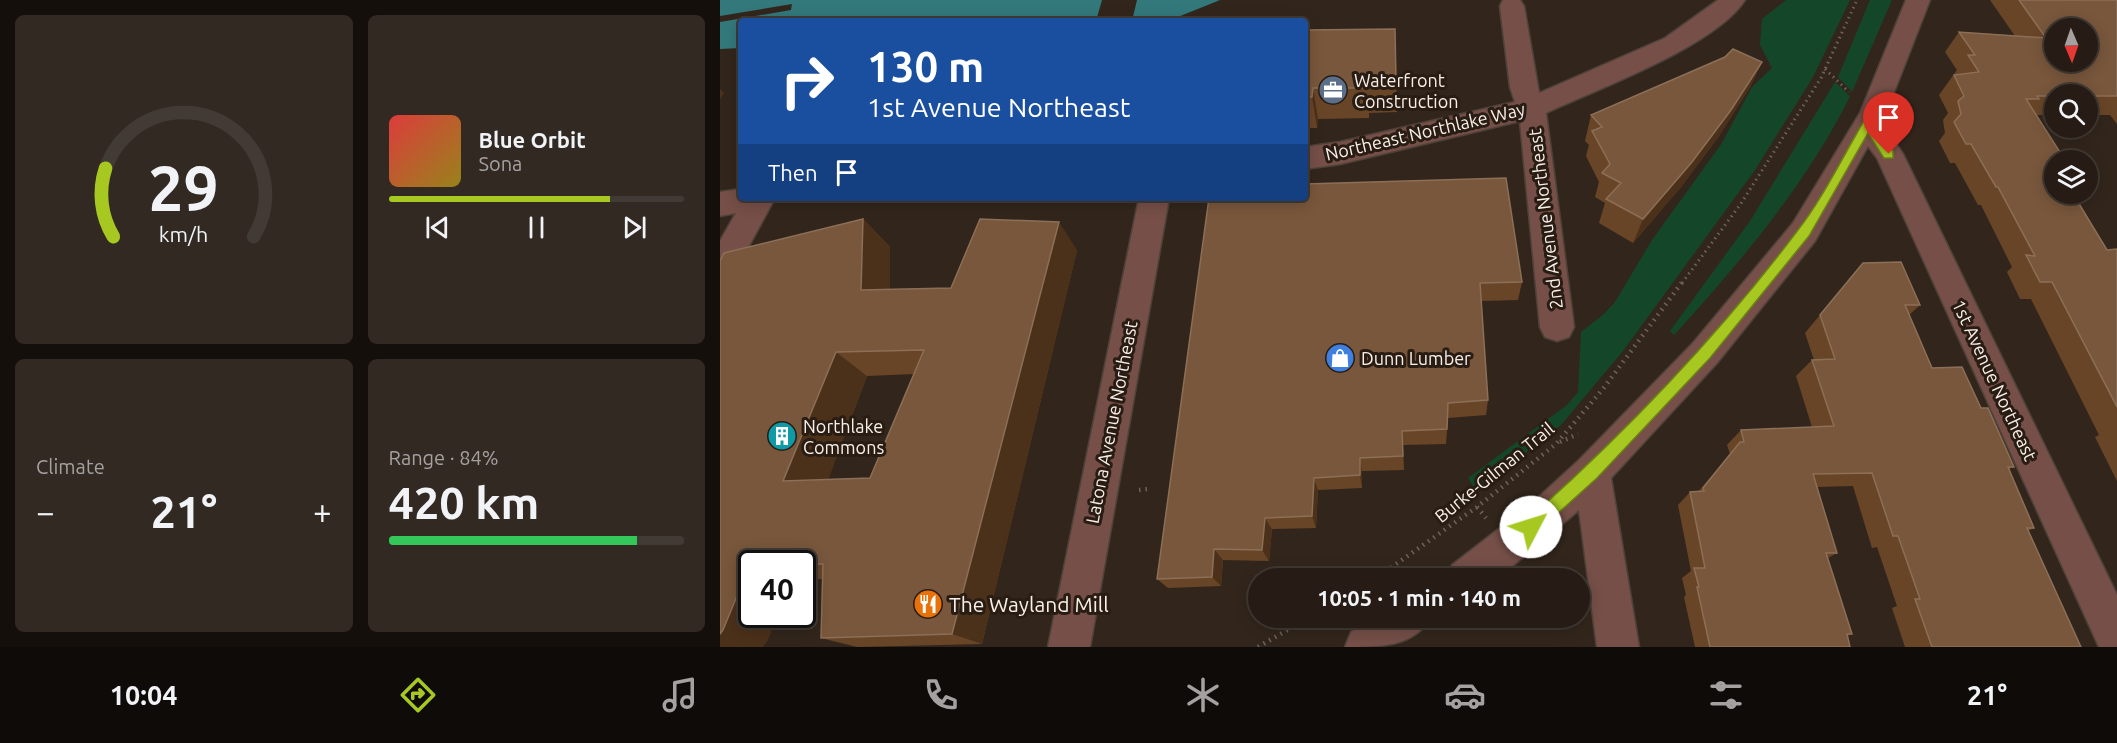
<!DOCTYPE html>
<meta charset="utf-8">
<style>
body{margin:0;font-family:Ubuntu,sans-serif;background:#322922;color:#f1f3f6;height:100vh;display:flex;flex-direction:column;font-size:22px;white-space:nowrap}
*{box-sizing:border-box;margin:0}
p{font-size:20px;color:#a4a1a0}
.icon{flex:none;width:33px;height:33px;fill:none;stroke:currentColor;stroke-width:2;stroke-linecap:round;stroke-linejoin:round}
.map{position:relative;flex:1;overflow:hidden}
.drawer{display:flex;flex-direction:column;gap:15px;padding:15px;background:#150f0c;width:720px}
.drawer>*{flex:none}
.guide{position:absolute;left:18px;top:18px;width:570px;height:183px;border-radius:6px;box-shadow:0 3px 15px #0003,0 0 0 2px #423a34;background:#1a4fa0;color:#fff;overflow:hidden}
.needle{width:39px;rotate:178deg}
.tools{position:absolute;left:1324px;top:18px;display:grid;gap:12px}
.tools a{display:grid;place-items:center;width:54px;height:54px;border-radius:50%;background:#261c15;box-shadow:0 3px 15px #0003,0 0 0 2px #423a34;font-size:30px}
.speed{position:absolute;left:18px;top:550px;display:flex;gap:12px;font-size:30px;font-weight:700;text-align:center}
.speed>*{display:grid;place-content:center;width:78px;height:78px;border-radius:50%;background:#261c15;box-shadow:0 3px 15px #0003,0 0 0 2px #423a34;line-height:1}
.speed .limit{border:3px solid #111;border-radius:9px;background:#fff;color:#111}
.pin{position:absolute;display:grid;place-items:center;width:51px;height:51px;color:#fff;margin:-62px -26px;border-radius:50% 50% 50% 0;rotate:-45deg;box-shadow:0 0 6px #0007}
.pin .icon{rotate:45deg}
.me{position:absolute;width:66px;margin:-33px;rotate:50deg;stroke-linejoin:round;filter:drop-shadow(0 0 4px #0008)}
.turn{display:flex;align-items:center;gap:21px;height:126px;padding:0 30px;font-size:27px}
.turn .icon{width:78px;height:78px;stroke-width:2.5}
.turn b{display:block;font-size:42px;line-height:51px}
.then{display:flex;align-items:center;height:57px;padding:0 30px;background:#0003;gap:12px;font-size:22px}
.big{font-size:45px;font-weight:700;line-height:1.1}
.drawer .tile{flex:1;display:flex;flex-direction:column;justify-content:center;gap:9px;min-width:0;padding:0 21px;border-radius:9px;background:#322922}
.drawer .dial{align-items:center;gap:0}
.dial svg{height:156px;overflow:visible;fill:none;stroke:#423a34;stroke-width:7;stroke-linecap:round;text-anchor:middle}
.dial text{fill:#f1f3f6;stroke:none}
.song{display:flex;align-items:center;gap:18px}
.cover{width:72px;height:72px;border-radius:9px;background:linear-gradient(135deg,hsl(0 70% 55%),hsl(50 70% 35%))}
.played{height:6px;border-radius:3px;background:linear-gradient(90deg,#a6c821 75%,#423a34 75%)}
.keys{display:flex;justify-content:space-around;direction:ltr}
.heat{display:flex;justify-content:space-between;align-items:center;font-size:33px;direction:ltr}
.charge{height:9px;border-radius:4px;background:linear-gradient(90deg,#34c759 84%,#423a34 0)}
.drawer .tiles{flex:1;display:grid;gap:15px;grid-template-columns:repeat(2,1fr)}
.trip{position:absolute;left:528px;top:568px;width:342px;height:60px;border-radius:30px;background:#261c15;box-shadow:0 3px 15px #0003,0 0 0 2px #423a34;font-weight:700;line-height:60px;text-align:center}
.dock{display:flex;height:96px;justify-content:space-around;align-items:center;background:#0f0b08;color:#a4a1a0}
.dock .icon{width:42px;height:42px}
.dock .on{color:#a6c821}
.dock b{font-size:27px;color:#f1f3f6}
main{display:flex;flex:1;min-height:0}
.map>svg:first-child{display:block}
.green{fill:#14472a}
.water{fill:#33797c}
.pier{fill:#32261c}
.lines{fill:none;stroke-linecap:round;stroke-linejoin:round}
.minor-casing{stroke:#4e4239;stroke-width:3}
.path-far1{stroke:#6e635a;stroke-width:3;stroke-dasharray:1.5 4;stroke-linecap:butt}
.path{stroke:#6e635a;stroke-width:4.5;stroke-dasharray:1.5 5;stroke-linecap:butt}
.minor{fill:#754f48;fill-rule:evenodd}
.wall{fill:#694527;fill-rule:evenodd}
.shaded-wall{fill:#4c311a}
.building{fill:#78573c;stroke:#8c6f57;stroke-width:1.5;fill-rule:evenodd}
.route{fill:#a6c821;stroke:#6c8215;stroke-width:1.5}
.labels{text-anchor:middle;dominant-baseline:central;stroke-width:6;stroke-linejoin:round;paint-order:stroke}
.poi-label{font-size:18px;fill:#f8efe9;stroke:#281c13;text-anchor:start}
.street-label{font-size:18px;fill:#f8efe9;stroke:#281c13}
.near-poi-label{font-size:21px;fill:#f8efe9;stroke:#281c13;text-anchor:start}
</style>
<main>
<section class="drawer">
<div class="tiles">
<div class="tile dial"><svg viewBox="0 0 100 80">
<path d="M14 69A42 42 0 1 1 86 69"/>
<path d="M14 69A42 42 0 0 1 10 34" stroke="#a6c821"/>
<text x="50" y="56" font-size="32" font-weight="700">29</text>
<text x="50" y="72" font-size="11">km/h</text>
</svg></div>
<div class="tile">
<div class="song"><i class="cover"></i><div><b>Blue Orbit</b><p>Sona</p></div></div>
<div class="played"></div>
<div class="keys"><svg class="icon" aria-label="previous" viewBox="0 0 24 24"><path d="M18 5L8 12l10 7zM5 5v14"/></svg><svg class="icon" aria-label="pause" viewBox="0 0 24 24"><path d="M8 5v14M16 5v14"/></svg><svg class="icon" aria-label="next" viewBox="0 0 24 24"><path d="M6 5l10 7-10 7zM19 5v14"/></svg></div>
</div>
<div class="tile"><p>Climate</p>
<div class="heat"><a>−</a><b class="big">21°</b><a>+</a></div>
</div>
<div class="tile"><p>Range · 84%</p><b class="big">420 km</b><div class="charge"></div></div>
</div>
</section>
<div class="map">
<svg width="1397" height="647" viewBox="0 0 1397 647">
<rect width="100%" height="100%" fill="#32261c"/>
<path class="green" d="M1066,0H1130L1093,77L1035,170L903,351L841,425L756,491L748,478L847,405L858,392L861,332L884,314L895,302L932,240L1002,143L1032,87L1052,68L1040,45L1042,19Z
M1150,0H1172L1132,92L1118,77Z
M1115,82L1130,96C1089,181 1018,265 954,335L950,331L1030,221Z"/>
<path class="water" d="M0,0H500L448,21H21V48L0,49Z"/>
<path class="pier" d="M382,0H417L412,21H376Z
M72,4L71,10L0,22V16Z"/>
<g class="lines">
<g class="minor-casing">
<path id="minor" d="M783,0H800L804,6L819,93L945,38L998,0H1025C996,46 877,89 826,113L854,327L849,337L837,341L825,337L820,327L800,121L620,164L585,169V147L620,142L795,102L790,87L780,6Z
M1186,0H1210L1162,123L1183,154L1397,595V647H1379L1157,158L1148,146L1095,241L997,363L891,478L919,647H877L859,510L777,579H726L732,565L812,503L859,460L973,343L1073,223L1140,113Z
M21,189V198H55L11,279L0,283V241L16,213L0,216V192Z
M419,198H449L370,647H328Z
M654,618H710C694,647 660,647 625,647L631,632Z"/>
</g>
<path class="path-far1" d="M1105,69L1129,92
M17,73L21,75
M962,283L1020,205L1101,78L1137,0"/>
<path class="path" d="M840,442L858,434
M419,490L428,489
M757,507L766,518
M655,579L757,507L836,444L883,389L963,281
M538,647L588,618"/>
<use href="#minor" class="minor"/>
</g>
<path class="wall" d="M1270,0H1397V124L1390,115H1368V94H1335V115H1316L1335,194H1357L1355,195L1387,250L1397,249V481L1375,437L1379,435L1311,299H1300L1287,272L1292,267L1261,205H1258L1235,163H1230L1219,141L1225,133L1223,120L1228,113L1219,95L1237,70L1225,52L1239,32L1295,36Z
M675,29L677,112L649,113V118L598,119L597,128H585V30Z
M1042,62L1030,87L999,136L961,187L913,243L879,223L885,203L875,197L879,182L866,156L869,145L865,141L871,115Z
M489,198L802,282L798,300L761,301L768,400L766,415L728,418L726,444L683,445L684,470L642,471V488L598,490L596,528L552,529L549,561L503,560L501,586L448,588L437,579Z
M143,219L170,247V289L231,288L357,250L262,644L137,647L101,638L102,579L82,580V564H32V615L48,640L0,647ZM194,374L150,478L108,479L147,376Z
M1143,263L1200,305L1189,315L1212,368L1261,408L1294,467L1289,469L1314,528L1308,531L1361,647H1185L1172,608L1177,606L1157,547L1152,548L1133,486L1097,487L1117,553L1108,558L1132,634L1127,636L1130,647H975L964,597L966,595L962,578L971,571L958,505L970,492H978L1010,454L1007,445L1021,430L1092,427L1076,376L1092,360H1094L1085,333Z"/>
<path class="shaded-wall" d="M1042,62L1030,87L999,136L961,187L913,243L923,219Z
M593,88L598,119L597,128L592,97Z
M0,89L4,93L0,99Z
M143,219L170,247V315L141,290Z
M339,222L357,250L262,644L232,634Z
M116,352L147,376L101,499L63,481Z
M640,458L642,471V488L640,475Z
M594,478L598,490L596,528L592,516Z
M545,518L552,529L549,561L542,550Z
M494,549L503,560L501,586L492,577Z
M29,567L32,568V615H57L48,640L43,647H0V634Z"/>
<path class="building" d="M1299,0H1397V96H1368V94H1335V96H1317L1319,99H1306L1343,157L1351,156L1354,160H1335V194H1353L1387,250L1397,249V407L1332,282H1320L1306,255L1315,256L1278,187H1276L1251,144H1246L1234,122L1241,114L1238,101L1244,96L1234,75L1259,72L1248,55H1255L1239,32L1326,38ZM1335,28H1368V62H1335Z
M675,29L676,81L647,82V88H593L592,97H585V30Z
M1013,49L1042,62L1011,110L972,162L923,219L886,199L901,183L882,173L890,164L872,131L882,127L871,115L1005,57Z
M786,178L802,282L760,283L768,400L728,403L727,429L682,431L683,456L640,458V475L594,478L592,516L545,518L542,550L494,549L492,577L437,579L489,198H585V184Z
M143,219L141,290L231,288L260,219L339,222L232,634L101,638L103,564H32V567H29L3,630L0,634V261L4,253ZM204,350L150,478L63,481L116,352Z
M1181,262L1200,305H1185L1212,368L1242,367L1261,408H1268L1294,467H1288L1314,528H1307L1361,647H1212L1195,599H1200L1178,536H1173L1152,473L1093,474L1117,553H1106L1132,634H1127L1130,647H990L977,587H979L974,568H985L970,492L984,491L983,488L1020,442H1024L1021,430L1114,426L1092,360L1115,359L1100,315L1143,263Z"/>
<path class="route" d="M1148,120L1152,121L1173,151V158H1164L1148,133L1089,236L990,358L877,478L816,533L811,535L805,533L803,527L805,522C904,434 998,336 1078,230C1103,198 1123,156 1144,121Z"/>
<defs>
<g id="office-disc" transform="scale(1.5)"><circle r="9.5" fill="#5c6f8a" stroke="#281c13"/><path d="M-6-3h4V-5.5h4V-3h4V5H-6ZM-1-4.5V-3h2v-1.5ZM-6 0V1H6V0Z" fill="#fff"/></g>
<g id="shop-disc" transform="scale(1.5)"><circle r="9.5" fill="#3f7fe0" stroke="#281c13"/><path d="M-5-2.5h2.3a2.7 3.5 0 0 1 5.4 0H5L5.5 6h-11ZM-1.5-2.5h3a1.5 2.3 0 0 0-3 0Z" fill="#fff"/></g>
<g id="building-disc" transform="scale(1.5)"><circle r="9.5" fill="#0f9aa8" stroke="#281c13"/><path d="M-4-6H4V6H1V3H-1V6H-4ZM-2.5-4.3h1.7v1.8h-1.7ZM.8-4.3h1.7v1.8H.8ZM-2.5-1h1.7V.8h-1.7ZM.8-1h1.7V.8H.8Z" fill="#fff"/></g>
<g id="restaurant-disc" transform="scale(1.5)"><circle r="9.5" fill="#e8710a" stroke="#281c13"/><path d="M-5-6h1v4h1v-4h1v4h1v-4h1v5L-1.5 .5V6h-2V.5L-5-1ZM5-6V6H3V1.5H1.5Q1.5-4 5-6Z" fill="#fff"/></g>
</defs>
<g fill-rule="evenodd">
<use href="#office-disc" x="613" y="90"/>
<use href="#shop-disc" x="620" y="358"/>
<use href="#building-disc" x="62" y="436"/>
<use href="#restaurant-disc" x="208" y="604"/>
</g>
<g class="labels">
<g class="poi-label">
<text x="634" y="80">Waterfront<tspan x="634" dy="21">Construction</tspan></text>
<text x="641" y="358">Dunn Lumber</text>
<text x="83" y="426">Northlake<tspan x="83" dy="21">Commons</tspan></text>
</g>
<g class="street-label">
<text transform="translate(705 131) rotate(-13)">Northeast Northlake Way</text>
<text transform="translate(825 219) rotate(-97)">2nd Avenue Northeast</text>
<text transform="translate(1275 380) rotate(65)">1st Avenue Northeast</text>
<text transform="translate(391 422) rotate(-79)">Latona Avenue Northeast</text>
<text transform="translate(774 472) rotate(-39)">Burke-Gilman Trail</text>
</g>
<g class="near-poi-label">
<text x="229" y="604">The Wayland Mill</text>
</g>
</g>
</svg>
<div class="tools">
<a><svg class="needle" viewBox="-14 -14 28 28"><path d="M0-13l5 13h-10z" fill="#e53935"/><path d="M0 13l5-13h-10z" fill="#a4a1a0"/></svg></a>
<a><svg class="icon" aria-label="search" viewBox="0 0 24 24"><circle cx="10" cy="10" r="6"/><path d="M15 15l6 6"/></svg></a>
<a><svg class="icon" aria-label="layers" viewBox="0 0 24 24"><path d="M12 4l9 5-9 5-9-5zM3 14l9 5 9-5"/></svg></a>
</div>
<div class="speed"><div class="limit">40</div></div>
<div class="pin" style="left:1169px;top:154px;background:#d93025"><svg class="icon" aria-label="arrive" viewBox="0 0 24 24"><path d="M6 21V4h12l-3 4 3 4H6"/></svg></div>
<svg class="me" style="left:811px;top:527px" viewBox="-20 -20 40 40"><circle r="19" fill="#fff"/><path d="M0-13L10 11 0 6-10 11z" fill="#a6c821"/></svg>
<div class="trip">10:05 · 1 min · 140 m</div>
<div class="guide">
<div class="turn"><svg class="icon" aria-label="right" viewBox="0 0 24 24"><path d="M7 20v-9h11M14 6l5 5-5 5"/></svg><div><b>130 m</b>1st Avenue Northeast</div></div>
<div class="then">Then<svg class="icon" aria-label="arrive" viewBox="0 0 24 24"><path d="M6 21V4h12l-3 4 3 4H6"/></svg></div>
</div>
</div>
</main>
<nav class="dock">
<b>10:04</b>
<svg class="icon on" aria-label="directions" viewBox="0 0 24 24"><path d="M12 3l9 9-9 9-9-9zM9 14v-3h6M13 9l2 2-2 2"/></svg>
<svg class="icon" aria-label="music" viewBox="0 0 24 24"><path d="M9 18V5l10-2v13"/><circle cx="6" cy="18" r="3"/><circle cx="16" cy="16" r="3"/></svg>
<svg class="icon" aria-label="phone" viewBox="0 0 24 24"><path d="M5 4h4l2 5-3 2q2 4 5 5l2-3 5 2v4C11 20 4 13 5 4z"/></svg>
<svg class="icon" aria-label="climate" viewBox="0 0 24 24"><path d="M12 3v18M4 7l16 10M4 17L20 7"/></svg>
<svg class="icon" aria-label="car" viewBox="0 0 24 24"><path d="M5 17H2v-5l4-1 3-4h7l3 4 3 1v5h-3M9 17h6M6 11h13"/><circle cx="7" cy="17" r="2"/><circle cx="17" cy="17" r="2"/></svg>
<svg class="icon" aria-label="filters" viewBox="0 0 24 24"><path d="M4 7h16M4 17h16"/><circle cx="9" cy="7" r="2"/><circle cx="15" cy="17" r="2"/></svg>
<b>21°</b>
</nav>
